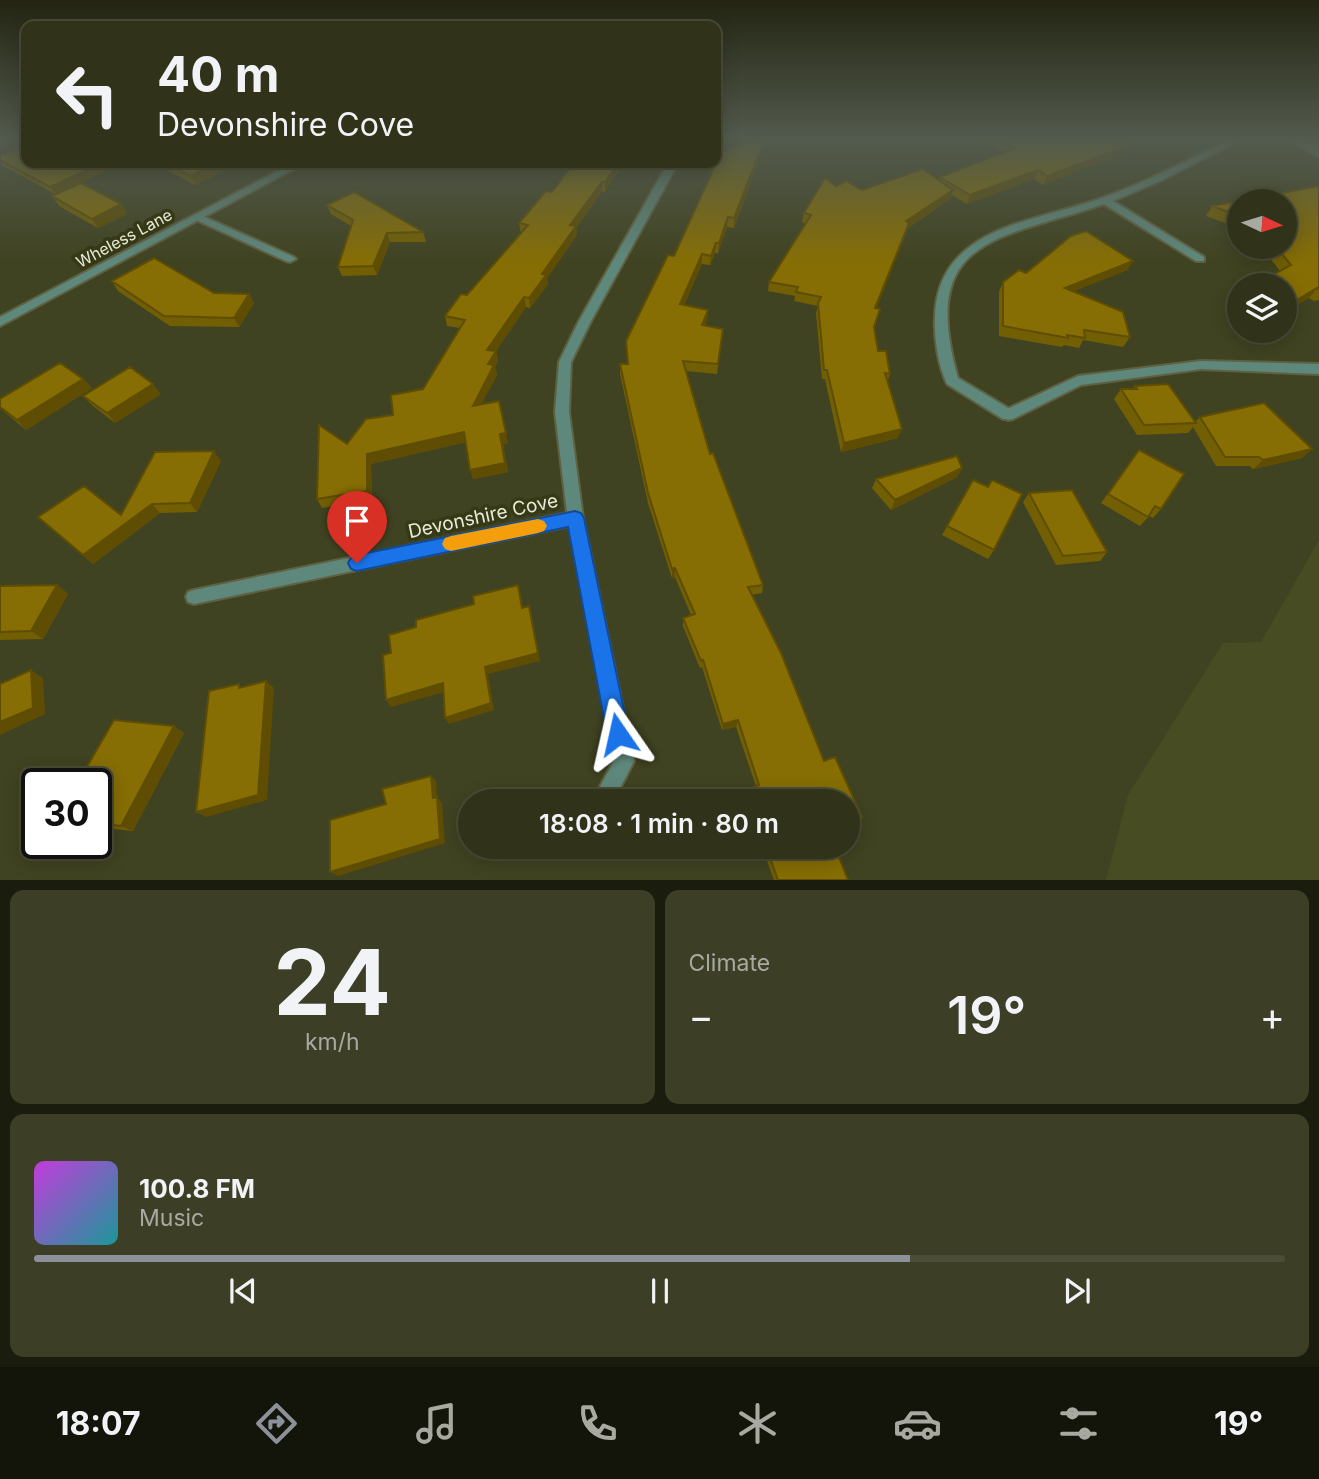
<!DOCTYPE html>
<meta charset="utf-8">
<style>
body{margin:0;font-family:Inter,sans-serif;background:#3c3e26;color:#f1f3f6;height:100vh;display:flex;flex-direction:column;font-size:26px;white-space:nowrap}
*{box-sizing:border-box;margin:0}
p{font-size:23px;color:#a8aaa2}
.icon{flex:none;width:38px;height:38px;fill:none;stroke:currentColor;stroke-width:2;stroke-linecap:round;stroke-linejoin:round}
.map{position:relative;height:880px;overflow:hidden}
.details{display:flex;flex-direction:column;gap:10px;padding:10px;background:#1a1c0e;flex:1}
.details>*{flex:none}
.top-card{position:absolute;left:21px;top:21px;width:700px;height:147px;border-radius:14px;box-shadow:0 4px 18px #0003,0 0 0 2px #4b4d38;background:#303219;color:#f1f3f6;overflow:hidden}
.needle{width:46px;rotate:94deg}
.fabs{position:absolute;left:1227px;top:189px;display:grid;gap:14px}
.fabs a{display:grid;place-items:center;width:70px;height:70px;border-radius:50%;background:#303219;box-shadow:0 4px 18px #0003,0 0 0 2px #4b4d38;font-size:35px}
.speed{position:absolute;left:21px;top:768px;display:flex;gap:14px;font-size:35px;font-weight:700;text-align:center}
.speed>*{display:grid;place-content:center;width:91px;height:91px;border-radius:50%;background:#303219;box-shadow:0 4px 18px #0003,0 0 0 2px #4b4d38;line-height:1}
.speed .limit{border:4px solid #111;border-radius:10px;background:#fff;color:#111}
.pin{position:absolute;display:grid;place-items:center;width:60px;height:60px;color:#fff;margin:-72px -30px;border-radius:50% 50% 50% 0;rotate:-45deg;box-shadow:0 0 7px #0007}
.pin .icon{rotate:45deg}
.me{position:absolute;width:77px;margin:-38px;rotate:349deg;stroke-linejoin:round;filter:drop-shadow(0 0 5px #0008)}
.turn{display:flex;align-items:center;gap:24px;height:147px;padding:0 21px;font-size:32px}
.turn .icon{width:91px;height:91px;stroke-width:2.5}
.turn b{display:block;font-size:49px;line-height:60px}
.big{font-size:52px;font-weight:600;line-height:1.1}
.details .card{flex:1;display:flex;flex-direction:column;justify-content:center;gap:10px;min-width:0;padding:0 24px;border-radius:14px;background:#3c3e26}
.details .dial{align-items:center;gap:0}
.dial b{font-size:91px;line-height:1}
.song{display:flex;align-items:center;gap:21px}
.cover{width:84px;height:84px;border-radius:10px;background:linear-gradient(135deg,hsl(290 70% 55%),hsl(180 70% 35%))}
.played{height:7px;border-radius:4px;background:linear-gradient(90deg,#8c9099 70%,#4b4d38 70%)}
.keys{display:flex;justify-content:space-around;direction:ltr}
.heat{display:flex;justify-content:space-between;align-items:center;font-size:38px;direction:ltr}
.details .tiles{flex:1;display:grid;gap:10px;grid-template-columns:1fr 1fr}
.card:last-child{grid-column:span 2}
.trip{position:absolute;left:458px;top:789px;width:402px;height:70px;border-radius:35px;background:#303219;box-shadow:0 4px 18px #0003,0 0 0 2px #4b4d38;font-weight:600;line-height:70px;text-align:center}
.menu{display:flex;height:112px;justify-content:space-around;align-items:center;background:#13140a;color:#a8aaa2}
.menu .icon{width:49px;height:49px}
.menu .selected{color:#8c9099}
.menu b{font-size:32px;color:#f1f3f6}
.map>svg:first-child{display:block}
.built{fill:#484c22}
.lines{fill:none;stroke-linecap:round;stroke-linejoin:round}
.service-casing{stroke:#5e6142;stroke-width:4}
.minor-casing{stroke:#5e6142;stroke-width:4}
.tertiary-casing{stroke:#5e6142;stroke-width:4}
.service{fill:#5f887c;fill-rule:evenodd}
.minor{fill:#5f887c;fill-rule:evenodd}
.tertiary{fill:#5f887c;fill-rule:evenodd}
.wall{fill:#735f03}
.shaded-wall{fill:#5e4d03}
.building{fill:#866e04;stroke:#5e4d03;stroke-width:2}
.route{fill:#1a73e8;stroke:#114b97;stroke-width:2}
.slow{fill:#f59e0b}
.labels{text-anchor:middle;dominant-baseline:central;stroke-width:7;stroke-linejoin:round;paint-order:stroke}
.far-street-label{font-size:16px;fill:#e8ebd7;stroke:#353916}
.street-label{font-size:19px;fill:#e8ebd7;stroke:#353916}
</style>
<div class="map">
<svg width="1319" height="881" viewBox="0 0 1319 881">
<rect width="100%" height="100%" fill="#404321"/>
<path class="built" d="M1319,540V880H1106L1128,795L1223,643L1261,642Z"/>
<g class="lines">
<g class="service-casing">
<path id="service" d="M1201,361L1319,364V374L1201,369L1081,385L1013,419L1008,420L1001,415L1003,411L1078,376Z"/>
</g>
<g class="minor-casing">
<path id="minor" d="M1233,138H1245L1160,181L1113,201L1204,257V261H1196L1104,204C998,240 918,236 958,378L1013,411L1015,415L1013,419H1003L947,384C938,365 934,338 935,317C937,226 1036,222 1102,198C1147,182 1190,159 1233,138Z
M1319,142V148L1306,149L1301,146Z
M668,163H678L591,321L571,362L569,412L583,518L634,761L613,802H592L614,760L569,526L194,604L188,602L186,597L188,592L194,590L567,513L555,412L559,362L579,321Z
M198,214L294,257L296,259L290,262L286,261L194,219V215Z"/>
</g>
<g class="tertiary-casing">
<path id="tertiary" d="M1284,138H1295L1319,150V157Z
M293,163H305L0,326V317Z"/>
</g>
<use href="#service" class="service"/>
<use href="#minor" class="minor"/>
<use href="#tertiary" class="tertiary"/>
</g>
<path class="wall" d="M758,138H766L765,144L734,228L727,227L718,253H715L710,265L702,264L684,305L708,310L707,319L705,326L723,329L717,374L686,371L710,454L713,453L763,585L762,593L751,595L781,653L824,761L835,757L862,817L857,822L849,825V802H745L743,796L745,791L756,786L736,727L722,730L702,667L700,668L683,626V618L691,615L675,577L672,578L648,503L620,374V364H628L626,341L668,255L674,256L721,152Z
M980,138H1137L1132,148L1130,149L1128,152L1043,185L1034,179L967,204L952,195L950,199L908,228L876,308L874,328L878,351L890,374L887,382L898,438L841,452L825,379H822L816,313L818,306L794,301L795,296L768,291L769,282L805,223L802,222L804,213L836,186L862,190L939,180L940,177L1004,152Z
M0,156L26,163H123L55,194L1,165Z
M152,163H221L225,171L195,185Z
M624,163L605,192L602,191L576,228L577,235L547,278L548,284L530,308L526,307L496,351L498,361L495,367L497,375L481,404L508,443L503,444L508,472L473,479L466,442L371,464L372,500L322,508L317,499L347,444L393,415L423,389L460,328L447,326L445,316L467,295L521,233L519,223L552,192Z
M1319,186V300L1314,301L1309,298L1284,312V285L1280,271L1261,247H1284Z
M52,196L121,204L127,214L98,228L59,206Z
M1239,201V228L1206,216L1212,206Z
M327,205L423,232L426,242H390L377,275L342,276L338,267L351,226L331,214Z
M1133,261L1127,270L1074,291L1130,337L1123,347L1083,340L1079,348L1064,345L1062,347L999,336V292L1003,282L1026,273Z
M112,281L214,293L249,294L254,303L239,327L170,326L118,291Z
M83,379L92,388L26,430L0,408V399Z
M1135,386L1195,422L1200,417L1312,449L1302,458L1253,469L1250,466H1216L1193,427L1188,433L1137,435L1114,399L1121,389H1132Z
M161,394L115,423L92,405L83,396Z
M1139,450L1161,509L1153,518L1149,516L1140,526L1101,503Z
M221,461L197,512L160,513L93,564L38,517L121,515Z
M962,468L957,477L891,510L872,488L876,479Z
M973,480L994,550L988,559L942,535Z
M1029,493L1107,552L1100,561L1056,565L1023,502Z
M57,585L68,594L43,639L0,640V586Z
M184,733L133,831L96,827V784Z
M762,847H835L848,880H774Z"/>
<path class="shaded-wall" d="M765,138V144L734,228V218Z
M1137,139L1132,148L1130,149L1128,152L1043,185L1047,176Z
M103,163H123L55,194L50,187Z
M218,163H221L225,171L195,185L190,176Z
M618,163H624L605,192V182Z
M1038,170L1034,179L967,204L970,195Z
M602,182V191L576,228L577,235L547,278L548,284L530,308L529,298L542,274L570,225Z
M953,190L950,199L908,228L873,318L906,221Z
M121,204L127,214L98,228L92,219Z
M728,217L727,227L718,253L719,243Z
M387,233L390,242L377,275L373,266Z
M716,243L715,253L710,265L711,256Z
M702,254V264L680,314V304Z
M1133,261L1127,270L1060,297L1065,288Z
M1317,288L1309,298L1284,312V308Z
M249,294L254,303L239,327L234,318Z
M524,297L526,307L490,360L487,350Z
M708,310L707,319L701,335L702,325Z
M496,351L498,361L495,367L497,375L475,416L473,406L488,364Z
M83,379L92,388L26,430L17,420Z
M153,384L161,394L115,423L107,413Z
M499,401L508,443L503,444L508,472L473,479L470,470L500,434Z
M902,429L898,438L841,452L844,443Z
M464,432L467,442L371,464L372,500L367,491V454Z
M1312,449L1302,458L1253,469L1263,460Z
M214,451L221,461L197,512L190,503Z
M962,468L957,477L891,510L895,500Z
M152,504L160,513L93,564L83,555Z
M675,568V577L672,578V569Z
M57,585L68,594L43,639L31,631Z
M529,606L540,661L488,674L494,710L449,724L445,718L485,667Z
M31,670L43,678L45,714L0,735V722Z
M266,681L274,688L267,800L206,817L196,812Z
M443,683L448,691L391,707L386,700Z
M738,720L736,727L722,730L723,724Z
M174,726L184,733L133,831L121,826Z
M431,776L436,781L437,797L442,803L445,843L338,876L330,872L433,798Z
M862,817L857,822L849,825V822Z"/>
<path class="building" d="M758,138H765L734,218L728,217L719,243H716L711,256L702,254L680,304L708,310L702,325L723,329L718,364L683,361L710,454L713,453L763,585L748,587L781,653L824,761L835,757L862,817L849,822V802H749L745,791L759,785L738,720L723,724L703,660L701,661L683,618L695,614L675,568L672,569L648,493L620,364H628L626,341L668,255L674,256L721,152Z
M998,138H1137V139L1129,142L1132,144L1047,176L1038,170L970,195L940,177L1015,148Z
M23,147L26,149V163H103L50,187L0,160V156Z
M164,163H218L190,176Z
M574,163H618L605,182H602L570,225L576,226L542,274L546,275L529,298L524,297L487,350L496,351L488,364L494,365L473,406L499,401L506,433L500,434L505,463L470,470L464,432L367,454V491L317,499L319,425L347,444L366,419L393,415L391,395L423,389L465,320L445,316L461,294L467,295L528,225L519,223L546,191L552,192Z
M923,169L953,190L906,221L909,223L875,308L880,309L874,327L878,351H886L890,374L885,373L902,429L844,443L827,370H824L818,303L821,297L796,292L798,287L769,282L811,215L804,213L825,178L836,186L846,181L862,190Z
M81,183L121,204L92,219L52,196Z
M1319,186V289L1317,288L1284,308V285H1254L1291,265L1276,247H1284V201H1239Z
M354,192L423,232L387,233L373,266L338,267L353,220L327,205Z
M1239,201V216L1212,206Z
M1086,231L1133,261L1065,288L1123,312L1130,337L1084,330L1085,338L1067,335L1068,338L1003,326V282L1019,270L1026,273L1071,236Z
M154,258L214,293L249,294L234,318L164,316L112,281Z
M60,363L83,379L17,420L0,407V399Z
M130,367L153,384L107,413L83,396Z
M1168,384L1196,423L1144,425L1121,389H1137L1135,386Z
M1264,403L1312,449L1263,460L1259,457H1225L1200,417Z
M1139,450L1184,474L1161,509L1155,506L1148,517L1108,494Z
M214,451L190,503L152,504L83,555L38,517L84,486L121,515L155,452Z
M957,456L962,468L895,500L876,479Z
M973,480L988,487L992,480L1022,494L994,550L947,526Z
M1072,490L1107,552L1063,556L1029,493Z
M57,585L31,631L0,632V586Z
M518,585L522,608L529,606L538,653L485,667L491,703L445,718L443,683L386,700L383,655L391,653L389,635L416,627V620L474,604L473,596Z
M31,670L33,708L0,722V684Z
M266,681L258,795L196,812L209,691L239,684V688Z
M114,720L174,726L121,826L96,823V784H77Z
M431,776L433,798L437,797L440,839L330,872V820L386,804L382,789Z
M766,847H835L848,880H778Z"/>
<linearGradient id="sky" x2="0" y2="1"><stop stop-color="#232512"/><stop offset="0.53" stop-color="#535b4e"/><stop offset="1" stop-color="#535b4e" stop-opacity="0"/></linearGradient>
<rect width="1319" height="262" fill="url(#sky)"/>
<path class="route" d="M575,511L581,513L584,518L629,734L626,741L618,744L611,741L607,734L568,527L357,571L351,569L348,563L351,558L357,555Z"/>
<path class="slow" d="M538,519L544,521L547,526L544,531L538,533L451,551L445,549L442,544L445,538L451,536Z"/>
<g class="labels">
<g class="far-street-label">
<text transform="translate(124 238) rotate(-28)">Wheless Lane</text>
</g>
<g class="street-label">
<text transform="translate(483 516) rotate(-12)">Devonshire Cove</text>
</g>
</g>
</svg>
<div class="fabs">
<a><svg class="needle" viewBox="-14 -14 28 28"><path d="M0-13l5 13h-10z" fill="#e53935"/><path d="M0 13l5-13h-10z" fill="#a8aaa2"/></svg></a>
<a><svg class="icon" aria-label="layers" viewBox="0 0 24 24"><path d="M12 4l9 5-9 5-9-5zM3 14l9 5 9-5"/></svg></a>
</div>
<div class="speed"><div class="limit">30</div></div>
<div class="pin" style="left:357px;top:563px;background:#d93025"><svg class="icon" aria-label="arrive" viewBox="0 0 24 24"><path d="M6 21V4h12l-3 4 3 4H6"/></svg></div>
<svg class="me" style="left:618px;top:734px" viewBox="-20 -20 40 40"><path d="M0-17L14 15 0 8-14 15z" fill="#1a73e8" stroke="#fff" stroke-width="4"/></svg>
<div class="trip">18:08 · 1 min · 80 m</div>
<div class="top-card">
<div class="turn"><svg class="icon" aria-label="left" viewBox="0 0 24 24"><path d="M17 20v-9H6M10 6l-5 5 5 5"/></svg><div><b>40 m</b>Devonshire Cove</div></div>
</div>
</div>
<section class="details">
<div class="tiles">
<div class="card dial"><b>24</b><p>km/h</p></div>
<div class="card"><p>Climate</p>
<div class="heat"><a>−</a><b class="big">19°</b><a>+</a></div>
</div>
<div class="card">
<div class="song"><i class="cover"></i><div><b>100.8 FM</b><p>Music</p></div></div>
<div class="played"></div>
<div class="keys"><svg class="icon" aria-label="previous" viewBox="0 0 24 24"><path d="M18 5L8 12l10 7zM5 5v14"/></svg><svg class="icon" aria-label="pause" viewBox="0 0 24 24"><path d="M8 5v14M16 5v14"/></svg><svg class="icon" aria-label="next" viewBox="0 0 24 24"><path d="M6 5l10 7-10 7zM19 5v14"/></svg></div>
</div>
</div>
</section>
<nav class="menu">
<b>18:07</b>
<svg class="icon selected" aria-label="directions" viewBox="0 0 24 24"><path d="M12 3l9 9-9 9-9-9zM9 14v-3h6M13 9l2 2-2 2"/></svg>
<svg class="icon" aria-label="music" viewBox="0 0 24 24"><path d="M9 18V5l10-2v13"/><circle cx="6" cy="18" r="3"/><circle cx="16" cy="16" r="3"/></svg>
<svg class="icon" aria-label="phone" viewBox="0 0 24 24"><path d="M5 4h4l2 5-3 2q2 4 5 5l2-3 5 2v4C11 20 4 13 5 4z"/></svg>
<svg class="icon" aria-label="climate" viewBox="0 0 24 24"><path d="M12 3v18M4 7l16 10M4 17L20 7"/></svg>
<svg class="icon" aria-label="car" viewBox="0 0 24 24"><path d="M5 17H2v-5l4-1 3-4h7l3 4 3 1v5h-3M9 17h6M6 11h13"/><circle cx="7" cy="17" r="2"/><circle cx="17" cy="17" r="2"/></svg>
<svg class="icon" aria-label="filters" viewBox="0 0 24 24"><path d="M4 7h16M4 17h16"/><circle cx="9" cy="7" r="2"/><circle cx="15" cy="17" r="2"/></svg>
<b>19°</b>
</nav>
